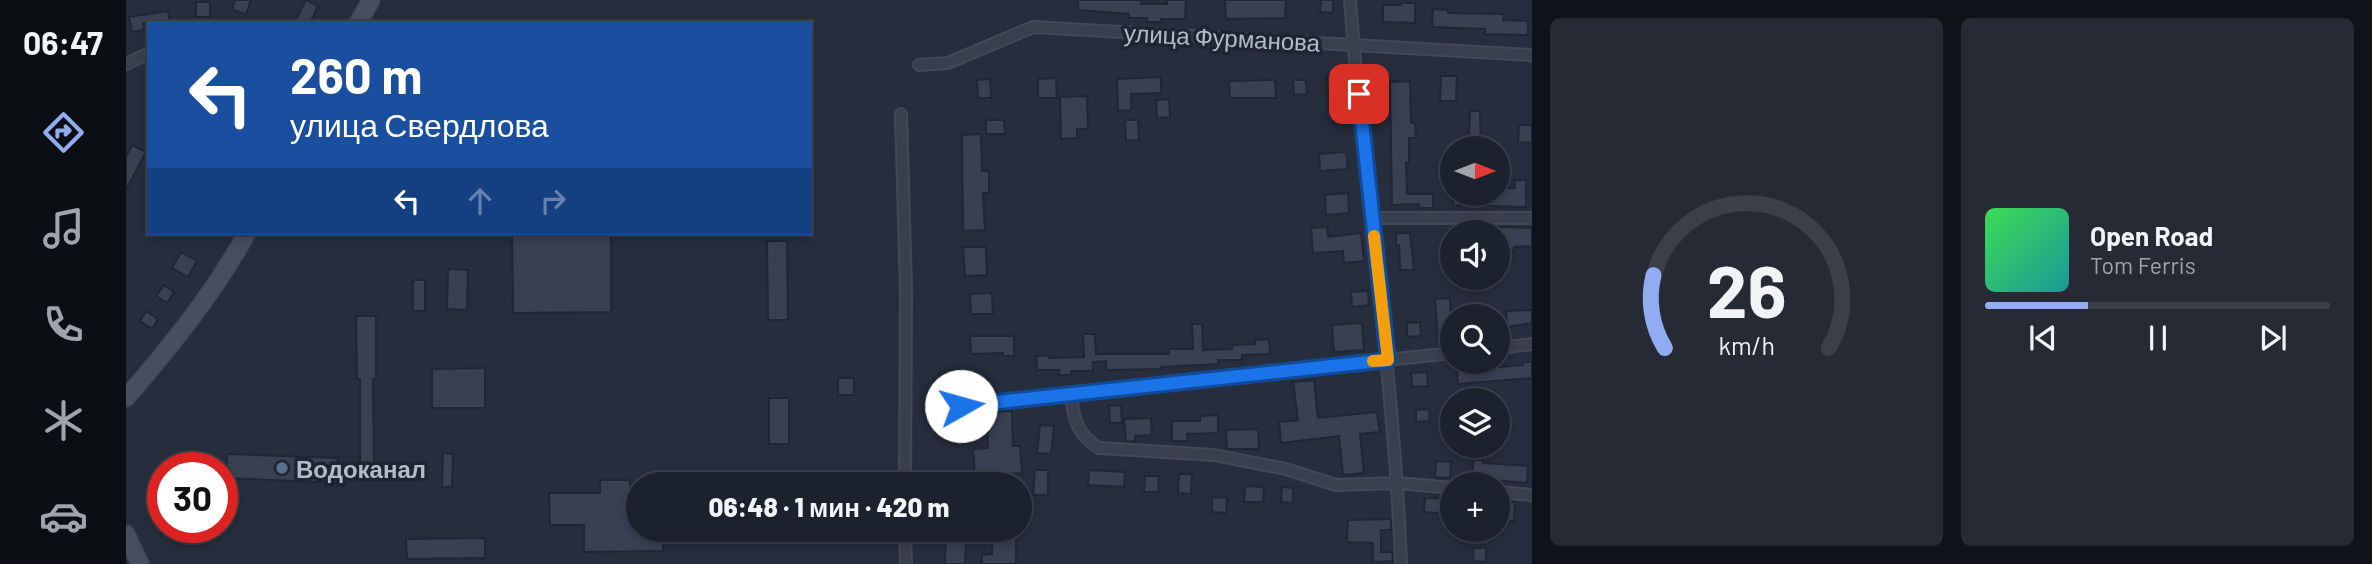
<!DOCTYPE html>
<html lang="ru">
<meta charset="utf-8">
<style>
body{margin:0;font-family:Barlow,sans-serif;background:#252a35;color:#f1f3f6;height:100vh;display:flex;flex-direction:column;font-size:26px;white-space:nowrap}
*{box-sizing:border-box;margin:0}
p{font-size:23px;color:#a0a4aa}
.icon{flex:none;width:38px;height:38px;fill:none;stroke:currentColor;stroke-width:2;stroke-linecap:round;stroke-linejoin:round}
.map{position:relative;flex:1;overflow:hidden}
.details{display:flex;flex-direction:column;gap:18px;padding:18px;background:#0f1319;width:840px}
.details>*{flex:none}
.banner{position:absolute;left:21px;top:21px;width:665px;height:214px;border-radius:0px;box-shadow:0 4px 10px #0003,0 0 0 2px #3a3f49;background:#1a4fa0;color:#fff;overflow:hidden}
.needle{width:46px;rotate:90deg}
.tools{position:absolute;left:1314px;top:136px;display:grid;gap:14px}
.tools a{display:grid;place-items:center;width:70px;height:70px;border-radius:50%;background:#1c222d;box-shadow:0 4px 10px #0003,0 0 0 2px #3a3f49;font-size:35px}
.speed{position:absolute;left:21px;top:452px;display:flex;gap:14px;font-size:35px;font-weight:700;text-align:center}
.speed>*{display:grid;place-content:center;width:91px;height:91px;border-radius:50%;background:#1c222d;box-shadow:0 4px 10px #0003,0 0 0 2px #3a3f49;line-height:1}
.speed .limit{border:10px solid #d22;background:#fff;color:#111}
.pin{position:absolute;display:grid;place-items:center;width:60px;height:60px;color:#fff;margin:-30px;border-radius:14px;box-shadow:0 4px 10px #0006}
.me{position:absolute;width:77px;margin:-38px;rotate:83deg;stroke-linejoin:round;filter:drop-shadow(0 0 5px #0008)}
.turn{display:flex;align-items:center;gap:24px;height:147px;padding:0 28px;font-size:32px}
.turn .icon{width:91px;height:91px;stroke-width:2.5}
.turn b{display:block;font-size:49px;line-height:60px}
.lanes{display:flex;align-items:center;height:66px;padding:0 28px;background:#0003;justify-content:center;gap:35px;direction:ltr}
.lanes .off{opacity:.35}
.details .card{flex:1;display:flex;flex-direction:column;justify-content:center;gap:10px;min-width:0;padding:0 24px;border-radius:10px;background:#252a35}
.details .dial{align-items:center;gap:0}
.dial svg{height:182px;overflow:visible;fill:none;stroke:#3a3f49;stroke-width:7;stroke-linecap:round;text-anchor:middle}
.dial text{fill:#f1f3f6;stroke:none}
.song{display:flex;align-items:center;gap:21px}
.cover{width:84px;height:84px;border-radius:10px;background:linear-gradient(135deg,hsl(130 70% 55%),hsl(180 70% 35%))}
.played{height:7px;border-radius:4px;background:linear-gradient(90deg,#91acf1 30%,#3a3f49 30%)}
.keys{display:flex;justify-content:space-around;direction:ltr}
.details .tiles{flex:1;display:grid;gap:18px;grid-template-columns:repeat(2,1fr)}
.trip{position:absolute;left:500px;top:472px;width:406px;height:70px;border-radius:35px;background:#1c222d;box-shadow:0 4px 10px #0003,0 0 0 2px #3a3f49;font-weight:800;line-height:70px;text-align:center}
main{display:flex;flex:1;min-height:0}
.tabs{display:flex;flex-direction:column;width:126px;justify-content:space-around;align-items:center;background:#0b0e12;color:#a0a4aa}
.tabs .icon{width:49px;height:49px}
.tabs .selected{color:#91acf1}
.tabs b{font-size:32px;color:#f1f3f6}
.map>svg:first-child{display:block}
.building{fill:#384052;stroke:#202633;stroke-width:2}
.lines{fill:none;stroke-linecap:round;stroke-linejoin:round}
.street-casing{stroke:#424855;stroke-width:14}
.secondary-casing{stroke:#424855;stroke-width:19}
.street{stroke:#393f4c;stroke-width:10}
.secondary{stroke:#484e5f;stroke-width:16}
.route-casing{stroke:#114b97;stroke-width:18}
.route{stroke:#1a73e8;stroke-width:12}
.slow{stroke:#f59e0b;stroke-width:12}
.service-dot{fill:#5c6f8a;stroke:#1e2431;stroke-width:2.5}
.labels{text-anchor:middle;dominant-baseline:central;stroke-width:7;stroke-linejoin:round;paint-order:stroke}
.street-label{font-size:24px;fill:#b5bac7;stroke:#1e2431}
.poi-label{font-size:24px;font-weight:bold;fill:#b5bac7;stroke:#1e2431;text-anchor:start}
</style>
<main>
<nav class="tabs">
<b>06:47</b>
<svg class="icon selected" aria-label="directions" viewBox="0 0 24 24"><path d="M12 3l9 9-9 9-9-9zM9 14v-3h6M13 9l2 2-2 2"/></svg>
<svg class="icon" aria-label="music" viewBox="0 0 24 24"><path d="M9 18V5l10-2v13"/><circle cx="6" cy="18" r="3"/><circle cx="16" cy="16" r="3"/></svg>
<svg class="icon" aria-label="phone" viewBox="0 0 24 24"><path d="M5 4h4l2 5-3 2q2 4 5 5l2-3 5 2v4C11 20 4 13 5 4z"/></svg>
<svg class="icon" aria-label="climate" viewBox="0 0 24 24"><path d="M12 3v18M4 7l16 10M4 17L20 7"/></svg>
<svg class="icon" aria-label="car" viewBox="0 0 24 24"><path d="M5 17H2v-5l4-1 3-4h7l3 4 3 1v5h-3M9 17h6M6 11h13"/><circle cx="7" cy="17" r="2"/><circle cx="17" cy="17" r="2"/></svg>
</nav>
<div class="map">
<svg width="1406" height="564" viewBox="0 0 1406 564">
<rect width="100%" height="100%" fill="#262d3c"/>
<path class="building" d="M109,0H125L120,14L106,10Z
M180,0L192,6L184,23H168Z
M952,0H1015V4H1041V0H1060L1059,19H1035V22H1021V18H1003V14L952,10Z
M1099,0H1160L1159,18L1100,19Z
M1195,0H1207V13L1194,12Z
M70,2H84V17H70Z
M1275,3H1289V23L1257,22V5H1275Z
M1307,9L1322,10V13L1378,14L1377,20L1402,21V35L1359,34V29L1306,27Z
M42,11L44,23H17L18,30L6,32L3,17Z
M1315,76H1331L1330,101H1314Z
M1035,77V93L1005,94V110L992,111L991,79Z
M1201,77H1214V92L1202,93Z
M930,78L931,98H912V79Z
M864,79L865,98H852L851,80Z
M1149,80L1150,98H1104L1103,81Z
M1167,80H1180L1181,94L1168,95Z
M1284,81L1285,123H1289L1290,138H1283V163H1280L1281,194H1307V208H1293V204L1266,205L1264,82Z
M961,96L962,129H951V138L935,139L934,97Z
M1043,99L1044,117L1031,118L1030,100Z
M1344,111H1354L1355,149H1335V136H1343Z
M860,120H878L879,134H860Z
M999,120H1012L1013,140L1000,141Z
M1393,125H1406V143L1392,142Z
M855,134L856,171H863V193H857L859,230L837,231L836,135Z
M6,145L20,152L0,190V157Z
M1220,152L1222,169L1194,171L1193,154Z
M1388,180H1400V207L1327,205V194H1372V189L1389,188Z
M1222,193L1223,213L1200,215L1199,195Z
M1201,227L1202,237L1235,233L1238,261L1218,263L1217,251L1187,253L1185,228Z
M1374,227L1406,228V246L1388,247V251L1375,252Z
M386,233H485V312L387,313Z
M1270,233H1284L1288,270H1274L1273,245H1270Z
M641,241H661L662,320H642Z
M837,247H860L861,275L839,276Z
M55,252L71,261L62,277L46,268Z
M322,269L342,270L341,310L321,309Z
M287,280H299V311H287Z
M38,285L48,292L41,303L30,296Z
M1242,291L1243,305L1226,307L1225,292Z
M866,293L867,314H845L844,294Z
M1324,298L1326,337L1312,338L1309,299Z
M1406,310V323L1381,327L1380,311Z
M20,311L32,319L26,329L14,321Z
M230,316H250V379H247L248,470H234V379H231Z
M1294,322L1295,336L1281,337V323Z
M1236,323L1238,350L1208,352L1206,325Z
M1066,324H1076L1077,350L1106,349V345L1129,344V340L1143,339L1144,354L1116,355V360H1092V364L1035,367V369L980,370V361L967,362V371H945V375H933V370H911L910,356L922,355L923,358L958,357L957,334H969L970,354H1043V349H1067Z
M844,336H888V356H877V353L845,354Z
M1397,362H1406V378L1332,384L1331,370L1397,365Z
M359,368V408H306V369Z
M1301,372L1302,386L1286,387L1285,373Z
M712,378H728V395H712Z
M1188,380L1192,418L1251,412L1254,432L1234,434L1238,473L1217,475L1213,436L1155,443L1153,422L1172,420L1167,382Z
M643,398H663V444H643Z
M995,405L996,423H984L983,406Z
M1303,409L1304,421L1290,422V410Z
M886,411L887,446H894L896,473L849,476L847,449L862,448L861,412Z
M1092,415V433L1061,434L1062,441H1046V421H1074V416Z
M1025,418L1026,435L1009,436V441L1000,442L998,419Z
M914,425L928,426L925,454L911,453Z
M1132,429L1133,449H1101L1100,430Z
M317,453L327,454L326,487H316Z
M101,454L212,458L211,483L100,478Z
M1348,460H1357V463L1402,466L1401,483L1346,478Z
M1310,461L1325,462L1324,478L1309,477Z
M909,470H922V495H907Z
M963,470L999,472L998,487L962,485Z
M1053,474H1066L1065,494L1052,493Z
M1019,476H1033L1032,492H1018Z
M474,480H504V493H513V530H537V551L458,552V525H424L423,493H474Z
M1119,486L1138,487L1137,502H1118Z
M1156,487L1167,488V503L1155,502Z
M1086,497L1101,498L1100,513L1086,512Z
M1299,498L1326,499V514L1298,512Z
M1379,502H1389L1388,521H1379Z
M1265,519V530H1255V552H1266L1267,561L1247,562V543L1221,542L1222,520Z
M866,530H890V564H856V555L866,554Z
M359,538V558L281,559L280,539Z
M820,538L840,539L839,564H819Z
M1348,548H1360V562L1347,561Z"/>
<g class="lines">
<g class="street-casing">
<path id="street" d="M1224,0C1238,188 1268,375 1275,564
M0,64L23,53
M793,65L822,63L907,27L1406,55
M775,114L780,289L779,485
M1246,218H1406
M1372,348L1406,344
M945,393C947,418 951,435 973,448L1088,455L1160,469L1210,485L1272,483L1326,488
M835,406L1326,353
M1372,492L1406,495
M779,530L780,564"/>
</g>
<g class="secondary-casing">
<path id="secondary" d="M232,23L245,0
M0,398C45,346 88,293 121,233
M0,534L14,564"/>
</g>
<use href="#street" class="street"/>
<use href="#secondary" class="secondary"/>
</g>
<g class="lines">
<g class="route-casing">
<path id="route" d="M835,406L1262,360L1233,94"/>
</g>
<use href="#route" class="route"/>
<path class="slow" d="M1247,361L1262,360L1248,236"/>
</g>
<circle class="service-dot" cx="156" cy="468" r="7"/>
<g class="labels">
<g class="street-label">
<text transform="translate(1096 37) rotate(3)">улица Фурманова</text>
</g>
<g class="poi-label">
<text x="170" y="468">Водоканал</text>
</g>
</g>
</svg>
<div class="tools">
<a><svg class="needle" viewBox="-14 -14 28 28"><path d="M0-13l5 13h-10z" fill="#e53935"/><path d="M0 13l5-13h-10z" fill="#a0a4aa"/></svg></a>
<a><svg class="icon" aria-label="sound" viewBox="0 0 24 24"><path d="M4 9h4l5-4v14l-5-4H4zM17 9q2 3 0 6"/></svg></a>
<a><svg class="icon" aria-label="search" viewBox="0 0 24 24"><circle cx="10" cy="10" r="6"/><path d="M15 15l6 6"/></svg></a>
<a><svg class="icon" aria-label="layers" viewBox="0 0 24 24"><path d="M12 4l9 5-9 5-9-5zM3 14l9 5 9-5"/></svg></a>
<a>+</a>
</div>
<div class="speed"><div class="limit">30</div></div>
<div class="pin" style="left:1233px;top:94px;background:#d93025"><svg class="icon" aria-label="arrive" viewBox="0 0 24 24"><path d="M6 21V4h12l-3 4 3 4H6"/></svg></div>
<svg class="me" style="left:835px;top:406px" viewBox="-20 -20 40 40"><circle r="19" fill="#fff"/><path d="M0-13L10 11 0 6-10 11z" fill="#1a73e8"/></svg>
<div class="trip">06:48 · 1 мин · 420 m</div>
<div class="banner">
<div class="turn"><svg class="icon" aria-label="left" viewBox="0 0 24 24"><path d="M17 20v-9H6M10 6l-5 5 5 5"/></svg><div><b>260 m</b>улица Свердлова</div></div>
<div class="lanes"><svg class="icon" aria-label="left" viewBox="0 0 24 24"><path d="M17 20v-9H6M10 6l-5 5 5 5"/></svg><svg class="icon off" aria-label="ahead" viewBox="0 0 24 24"><path d="M12 20V5M6 11l6-6 6 6"/></svg><svg class="icon off" aria-label="right" viewBox="0 0 24 24"><path d="M7 20v-9h11M14 6l5 5-5 5"/></svg></div>
</div>
</div>
<section class="details">
<div class="tiles">
<div class="card dial"><svg viewBox="0 0 100 80">
<path d="M14 69A42 42 0 1 1 86 69"/>
<path d="M14 69A42 42 0 0 1 9 37" stroke="#91acf1"/>
<text x="50" y="56" font-size="32" font-weight="700">26</text>
<text x="50" y="72" font-size="11">km/h</text>
</svg></div>
<div class="card">
<div class="song"><i class="cover"></i><div><b>Open Road</b><p>Tom Ferris</p></div></div>
<div class="played"></div>
<div class="keys"><svg class="icon" aria-label="previous" viewBox="0 0 24 24"><path d="M18 5L8 12l10 7zM5 5v14"/></svg><svg class="icon" aria-label="pause" viewBox="0 0 24 24"><path d="M8 5v14M16 5v14"/></svg><svg class="icon" aria-label="next" viewBox="0 0 24 24"><path d="M6 5l10 7-10 7zM19 5v14"/></svg></div>
</div>
</div>
</section>
</main>
